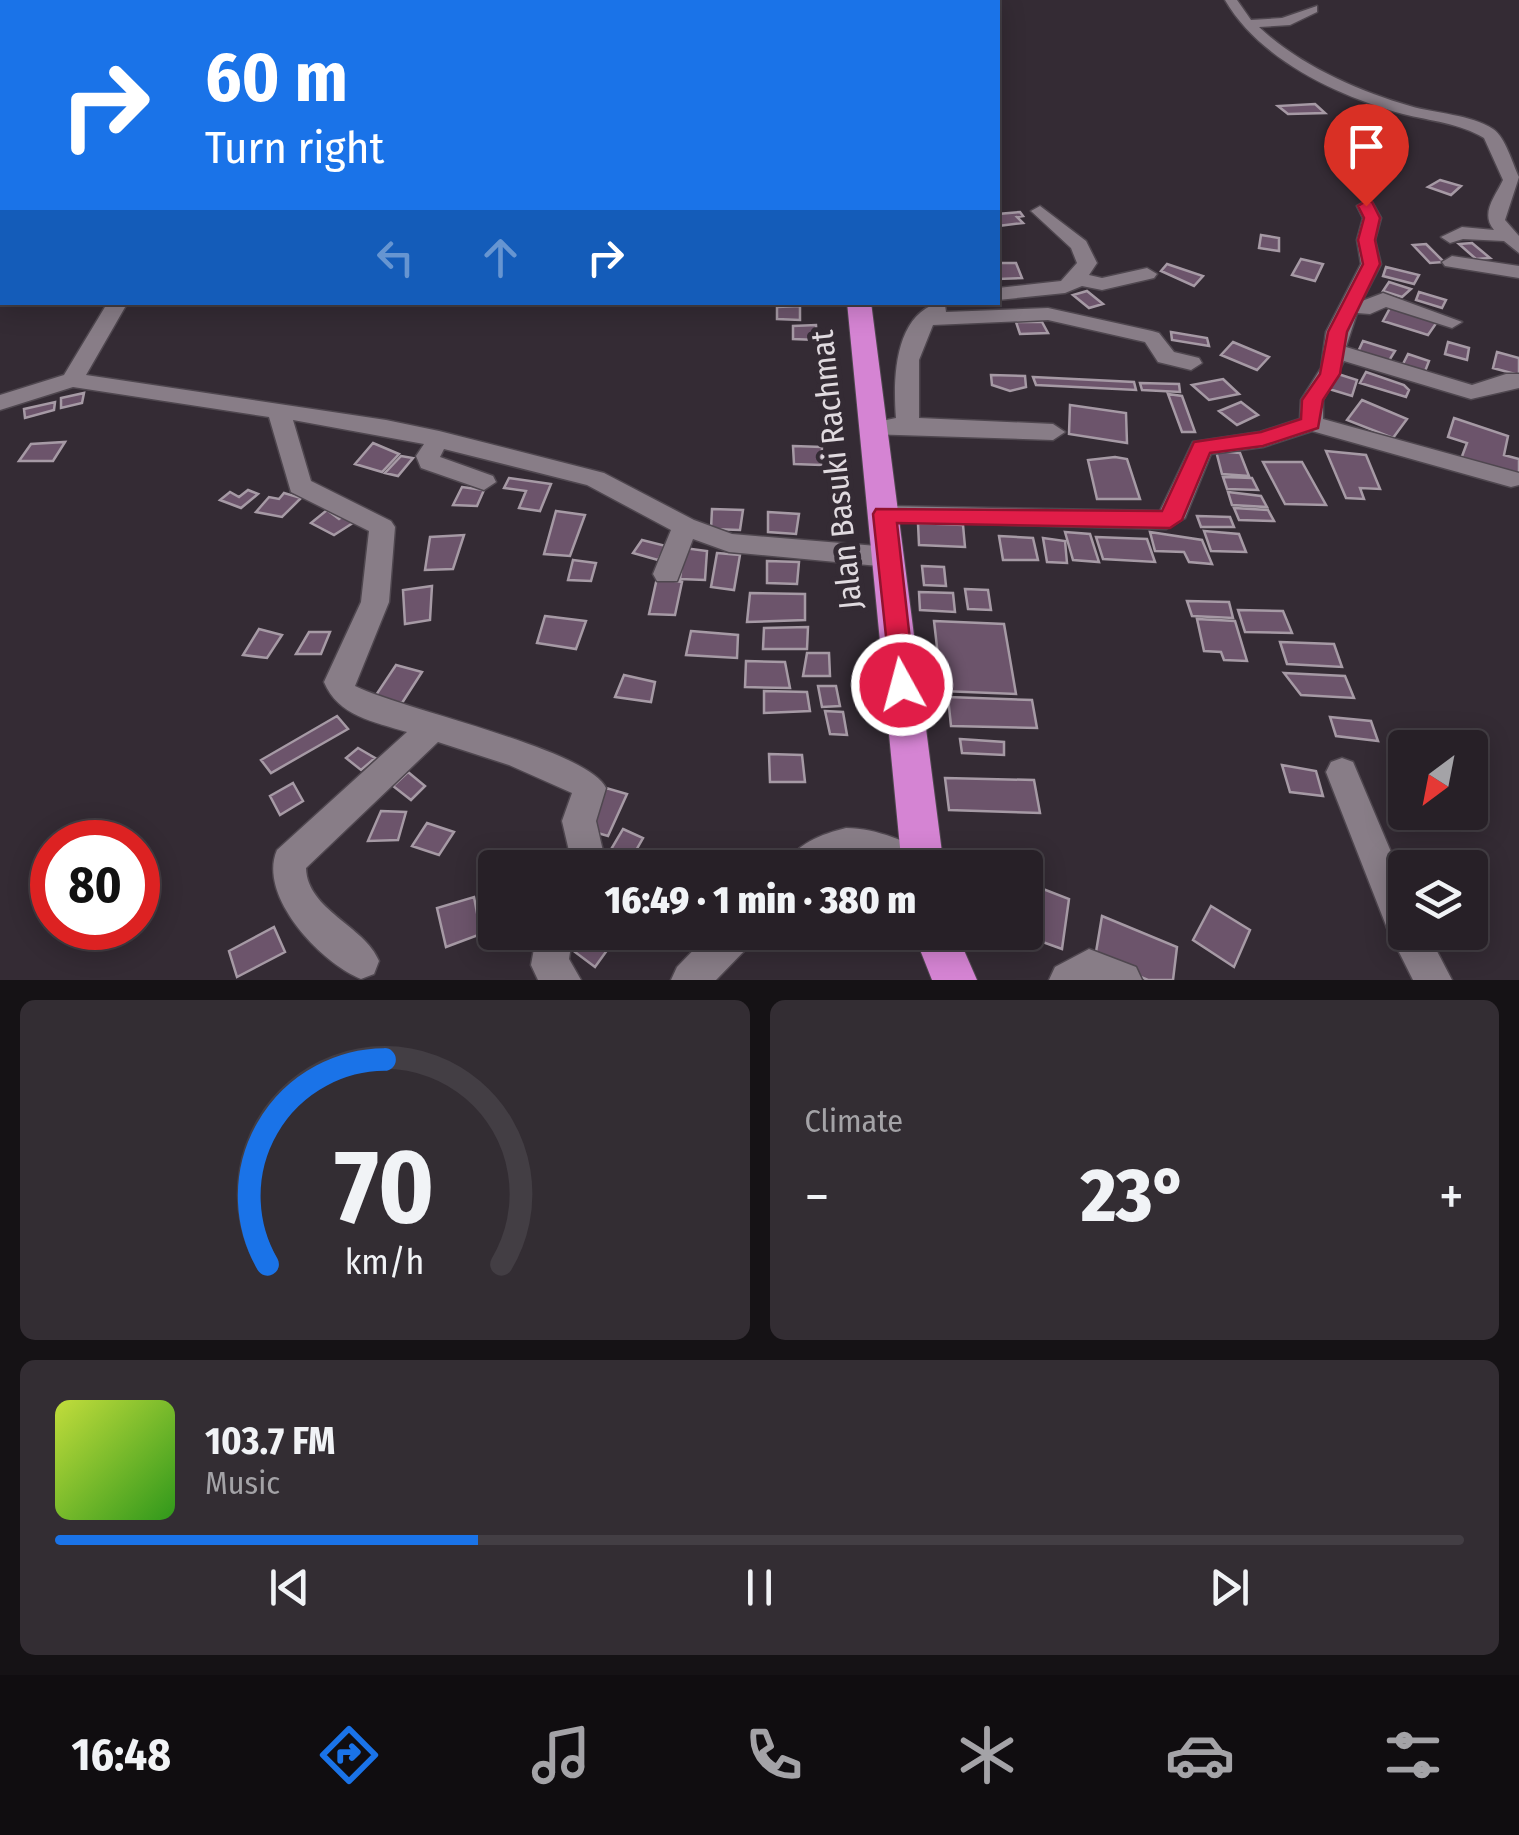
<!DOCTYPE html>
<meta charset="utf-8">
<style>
body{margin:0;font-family:"Fira Sans Condensed",sans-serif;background:#332d33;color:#f1f3f6;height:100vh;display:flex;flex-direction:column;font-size:38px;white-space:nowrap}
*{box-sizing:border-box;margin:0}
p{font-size:32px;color:#a4a3a7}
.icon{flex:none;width:55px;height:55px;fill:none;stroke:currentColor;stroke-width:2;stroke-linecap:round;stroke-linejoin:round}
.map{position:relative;height:980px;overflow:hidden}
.details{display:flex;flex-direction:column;gap:20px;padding:20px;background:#151215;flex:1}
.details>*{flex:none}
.hud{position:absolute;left:0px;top:0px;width:1000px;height:305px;box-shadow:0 5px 25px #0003,0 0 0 2px #433e44;background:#1a73e8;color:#fff;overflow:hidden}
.needle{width:65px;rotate:212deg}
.fabs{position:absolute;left:1388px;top:730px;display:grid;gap:20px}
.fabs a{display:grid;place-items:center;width:100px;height:100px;border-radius:10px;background:#272027;box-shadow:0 5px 25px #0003,0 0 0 2px #433e44;font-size:50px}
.speed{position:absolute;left:30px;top:820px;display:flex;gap:20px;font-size:50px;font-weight:700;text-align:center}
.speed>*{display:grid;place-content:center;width:130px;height:130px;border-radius:50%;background:#272027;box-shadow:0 5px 25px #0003,0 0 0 2px #433e44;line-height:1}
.speed .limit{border:15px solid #d22;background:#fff;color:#111}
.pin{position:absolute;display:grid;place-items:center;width:85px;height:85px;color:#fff;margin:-102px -42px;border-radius:50% 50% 50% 0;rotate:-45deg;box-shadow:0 0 10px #0007}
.pin .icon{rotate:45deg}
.me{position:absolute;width:110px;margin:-55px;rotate:353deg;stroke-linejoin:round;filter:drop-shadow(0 0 8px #0008)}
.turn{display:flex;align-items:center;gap:35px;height:210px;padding:0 40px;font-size:45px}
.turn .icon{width:130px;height:130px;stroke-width:2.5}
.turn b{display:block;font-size:70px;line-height:85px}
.lanes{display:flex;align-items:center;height:95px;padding:0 40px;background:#0003;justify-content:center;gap:50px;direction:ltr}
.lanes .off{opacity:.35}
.big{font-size:75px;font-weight:800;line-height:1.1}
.details .widget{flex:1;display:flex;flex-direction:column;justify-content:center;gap:15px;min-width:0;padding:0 35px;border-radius:15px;background:#332d33}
.details .dial{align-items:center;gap:0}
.dial svg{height:260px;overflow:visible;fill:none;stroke:#433e44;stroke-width:7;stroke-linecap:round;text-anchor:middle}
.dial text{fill:#f1f3f6;stroke:none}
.song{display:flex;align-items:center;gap:30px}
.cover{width:120px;height:120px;border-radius:15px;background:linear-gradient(135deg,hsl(70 70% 55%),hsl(110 70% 35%))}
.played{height:10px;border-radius:5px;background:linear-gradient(90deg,#1a73e8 30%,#433e44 30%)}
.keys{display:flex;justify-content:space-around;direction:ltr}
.heat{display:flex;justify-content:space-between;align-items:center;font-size:55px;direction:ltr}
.details .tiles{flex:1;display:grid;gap:20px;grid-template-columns:1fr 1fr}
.widget:last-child{grid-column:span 2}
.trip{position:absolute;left:478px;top:850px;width:565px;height:100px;border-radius:10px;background:#272027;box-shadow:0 5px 25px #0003,0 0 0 2px #433e44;font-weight:800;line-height:100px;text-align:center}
.dock{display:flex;height:160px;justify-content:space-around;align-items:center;background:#100d10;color:#a4a3a7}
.dock .icon{width:70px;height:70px}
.dock .current{color:#1a73e8}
.dock b{font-size:45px;color:#f1f3f6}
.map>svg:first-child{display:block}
.building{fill:#6c546b;stroke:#a69aa5;stroke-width:2.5}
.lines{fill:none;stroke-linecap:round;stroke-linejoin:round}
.minor-casing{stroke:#4f474f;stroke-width:3}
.highway-casing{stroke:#4f474f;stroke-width:2}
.minor{fill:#887d87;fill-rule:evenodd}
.highway{fill:#d584d3;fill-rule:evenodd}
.route{fill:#e11d48;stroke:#92132f;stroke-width:2.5}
.labels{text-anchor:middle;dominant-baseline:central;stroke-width:10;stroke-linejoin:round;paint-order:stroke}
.street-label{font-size:32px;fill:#e0dadf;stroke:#342b34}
</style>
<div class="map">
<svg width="1519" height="980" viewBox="0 0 1519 980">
<rect width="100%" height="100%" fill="#342b34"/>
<path class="building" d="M1315,104L1325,113L1288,114L1278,106Z
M1440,180L1461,186L1451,195L1428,187Z
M1020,212L1023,216L1017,217L1023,223L998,226V214Z
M1261,235L1279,238V251L1259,248Z
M1472,243L1490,258L1476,259L1459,244Z
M1426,244L1444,262L1430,263L1413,245Z
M1301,259L1323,264L1315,281L1292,275Z
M998,263H1016L1022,278L998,279Z
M1167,264L1203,276L1194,286L1161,271Z
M1386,267L1419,275L1414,284L1383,276Z
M1389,282L1411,289L1402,297L1383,291Z
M1087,291L1103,304L1089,308L1073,295Z
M1419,292L1446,300L1442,308L1416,300Z
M800,306V320L777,319V307Z
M1390,308L1437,322L1428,335L1383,321Z
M1016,322H1042L1048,333L1020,334Z
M816,325L817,340L793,339V326Z
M1171,332L1207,338L1209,346L1172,340Z
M1363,341L1395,351L1387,364L1357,354Z
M1233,342L1269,357L1257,370L1221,355Z
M1448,342L1469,348L1467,360L1445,354Z
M1497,352L1519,358V375L1493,368Z
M1408,354L1429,361L1424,374L1402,366Z
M1366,372L1404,385L1409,390L1406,397L1360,383Z
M1338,374L1357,380L1352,396L1329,389Z
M991,375L1025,376L1026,387L1010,391L992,385Z
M1033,377L1134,382L1136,390L1036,385Z
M1223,379L1239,394L1209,400L1192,385Z
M1140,383L1179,384L1180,392L1142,390Z
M84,393L82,403L61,408V398Z
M1168,394L1182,396L1195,432H1182Z
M1362,400L1407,419L1393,438L1347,420Z
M55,402L54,410L25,418L24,409Z
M1241,402L1258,415L1237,425L1219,411Z
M1070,405L1126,413L1127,443L1069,434Z
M1454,418L1508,436L1504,455L1519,459V476L1461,459L1467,443L1448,437Z
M65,442L53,461H19L31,444Z
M373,443L399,454L382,472L355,464Z
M793,446L822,447L821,465L794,464Z
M1216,451L1240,453L1249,476L1222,474Z
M1326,451L1366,455L1380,489L1360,488L1364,499L1346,498Z
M401,456L413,458L398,476L385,473Z
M1115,457L1127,459L1140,499H1097L1088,460Z
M1263,462H1302L1326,505L1285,504Z
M1223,477L1252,478L1258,490L1227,489Z
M509,478L551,484L540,511L519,508L526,491L504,488Z
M462,487L484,490L477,506L453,505Z
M248,490L258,494L241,508L220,500L230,492L239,497Z
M1228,492L1261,496L1267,507L1232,505Z
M284,493L301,498L282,517L256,512L269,497L279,499Z
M1234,508L1268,510L1274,521L1239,520Z
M712,509L743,510L740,530L711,529Z
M327,510L339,519L346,514L356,521L334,535L311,523Z
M556,511L585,515L570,556L544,554Z
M768,512L799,514L796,534L768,532Z
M1197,516L1230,517L1234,527H1201Z
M918,523L963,525L965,547L919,545Z
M1204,531L1239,534L1246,552L1211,551Z
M1065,532L1090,534L1099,562L1073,560Z
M1150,532L1202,540L1212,564L1189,562L1184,552L1155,551Z
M464,535L453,569L425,570L430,537Z
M999,536L1033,538L1038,560H1003Z
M1096,537L1147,539L1155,562L1103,559Z
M1043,538L1065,541L1067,563L1047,562Z
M642,540L666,546L658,560L633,553Z
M684,548L707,551L705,580L680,579Z
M717,553L740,555L734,590L711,587Z
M573,560L596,563L591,581L568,580Z
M767,561L799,562L797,584L767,583Z
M922,566L944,567L946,586L924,585Z
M657,578L682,582L675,615L649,614Z
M432,586L430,620L405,624L403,590Z
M965,589L988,590L991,610L968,609Z
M919,592L953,593L955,612L920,610Z
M750,593L805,594V620L747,622Z
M1187,601L1229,602L1233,618L1192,616Z
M1238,610L1283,611L1292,633L1245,632Z
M545,616L586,621L576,649L537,643Z
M1197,619L1235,621L1247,661L1224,660L1221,652L1204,651Z
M934,621L1004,624L1016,694L942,691Z
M808,627L807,649H763L764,628Z
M259,629L282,635L267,658L243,655Z
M691,631L738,635L737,658L686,655Z
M309,632H330L321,654H296Z
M1280,642L1334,644L1342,667L1287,664Z
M807,653H829L830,676H803Z
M746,661L785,662L790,688L745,687Z
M396,665L422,672L402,703L374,698Z
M1284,673L1345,676L1354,698L1301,695Z
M624,675L655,682L651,702L615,697Z
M818,686H836L840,706L822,707Z
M764,691L807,692L810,711L764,713Z
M948,697L1032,700L1037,728L951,726Z
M825,711L843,712L847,735L830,734Z
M337,716L348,729L271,773L261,760Z
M1330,717L1371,721L1378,741L1336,736Z
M960,739L1004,742V755L962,753Z
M358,748L375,758L361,770L346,758Z
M769,754L802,755L805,782H770Z
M1282,765L1316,771L1323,796L1290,792Z
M408,772L425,786L411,800L393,786Z
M945,778L1034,780L1040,813L949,810Z
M293,783L303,801L280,815L270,796Z
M606,788L627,794L608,836L587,830Z
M381,811L406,812L398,840L368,841Z
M427,823L454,832L439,855L412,846Z
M623,829L643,838L626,868H600Z
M1025,882L1069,899L1062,949L1015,932H1025Z
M474,897L481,934L446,947L437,908Z
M1211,906L1250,930L1234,967L1193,940Z
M1102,916L1177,947L1173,980H1148L1095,958Z
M274,927L285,952L237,977L229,951Z
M590,932H600L613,942L595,967L575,952Z
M613,932H647L636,949Z"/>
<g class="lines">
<g class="minor-casing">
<path id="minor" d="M1225,0H1237L1251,20L1282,18L1317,6V12L1290,25L1259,27C1299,65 1358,91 1410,106C1437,114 1470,114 1493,129C1506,138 1512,163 1519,177L1505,220L1519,236V253L1504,241L1463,239L1450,243L1441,237L1462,227L1494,230C1480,213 1495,197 1503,180L1484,138C1459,123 1431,121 1403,114C1338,96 1260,60 1225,0Z
M1366,201L1372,202L1381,218L1375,240L1381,264L1362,301L1383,293L1462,322L1452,328L1386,307L1370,314L1357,313L1346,347L1472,385L1506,374H1519V388L1471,399L1344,361L1323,400V419L1519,473V485L1511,487L1312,431L1263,447L1211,454L1185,518L1166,529L875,521L871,515L884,506L1160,511L1193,442L1260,432L1300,419L1301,400L1321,368L1326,332L1361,264L1357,240L1363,218L1357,206Z
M1040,206L1086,241L1097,263L1089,275L1102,278L1147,268L1157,274L1154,278L1102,290L1082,286L1065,293L998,300V288L1061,281L1077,263L1071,248L1031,211Z
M1452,256L1519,266V278L1445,266L1442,262Z
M108,302H128L86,375L386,420L439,431L604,473L694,520L732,534L889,547L898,550L902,557L898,564L889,567L729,552L693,539L677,581H657L653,574L671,530L587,485L444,449L440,457L493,476L496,482L484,490L421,468L416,456L424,444L293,420L311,481L391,521L395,527L389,602L355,686C403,710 588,749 606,788L596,821L603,851L599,868H565L569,851L562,821L572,793L509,765L438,742L306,868C307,910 365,926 379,961L374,974L361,979C321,963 257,896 277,850L407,732C374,722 338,716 324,682L361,602L369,531L291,492L269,417L73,387L0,410V395L64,375Z
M938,303L945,305L946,312L1048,308L1152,331L1159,333L1174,352L1199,358L1202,363L1191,370L1158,362L1145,342L1048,320L933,325L919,360V418L1053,424L1065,432L1053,440L867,434L863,429L867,424L896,418C893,380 894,316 938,303Z
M1342,758L1353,762L1405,885V932H1427L1452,980H1413L1387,928L1326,772L1331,762Z
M846,828C878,828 907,843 935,855L940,867L887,868L846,860L828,868H784C794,844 822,834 846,828Z
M537,932H573L569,959L581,980H538L531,965Z
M711,932H755L750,945L716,980H671L677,967Z
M1089,949L1136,967L1142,980H1049L1055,967Z"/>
</g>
<g class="highway-casing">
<path id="highway" d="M511,0H527L528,2H513Z
M847,302H871L944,868H902Z
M913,932H956L977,980H932Z"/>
</g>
<use href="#minor" class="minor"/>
<use href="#highway" class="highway"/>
</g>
<path class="route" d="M1366,201L1372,202L1380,218L1375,240L1380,264L1347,332L1340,374L1323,400L1318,428L1263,446L1210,453L1182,520L1170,528L897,523L915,685L911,693H892L873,514L876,509L1162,511L1194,442L1261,432L1301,419L1302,400L1320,374L1328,332L1363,264L1358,240L1364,218L1358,206Z"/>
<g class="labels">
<g class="street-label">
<text transform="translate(836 470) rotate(-96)">Jalan Basuki Rachmat</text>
</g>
</g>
</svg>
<div class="fabs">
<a><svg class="needle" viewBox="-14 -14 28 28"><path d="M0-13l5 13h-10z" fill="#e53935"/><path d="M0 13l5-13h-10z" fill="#a4a3a7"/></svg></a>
<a><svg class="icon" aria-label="layers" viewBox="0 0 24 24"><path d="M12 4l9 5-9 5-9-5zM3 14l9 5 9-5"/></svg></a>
</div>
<div class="speed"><div class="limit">80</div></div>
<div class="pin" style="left:1366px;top:206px;background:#d93025"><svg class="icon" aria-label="arrive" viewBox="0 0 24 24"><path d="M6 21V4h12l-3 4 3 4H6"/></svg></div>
<svg class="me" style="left:902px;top:685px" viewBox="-20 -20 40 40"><circle r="17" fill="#e11d48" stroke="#fff" stroke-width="3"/><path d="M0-11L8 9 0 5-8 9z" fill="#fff"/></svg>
<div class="trip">16:49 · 1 min · 380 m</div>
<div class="hud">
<div class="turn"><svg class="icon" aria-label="right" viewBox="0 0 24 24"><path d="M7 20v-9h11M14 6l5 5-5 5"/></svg><div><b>60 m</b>Turn right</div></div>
<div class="lanes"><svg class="icon off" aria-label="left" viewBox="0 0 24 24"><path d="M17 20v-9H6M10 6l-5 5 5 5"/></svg><svg class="icon off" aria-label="ahead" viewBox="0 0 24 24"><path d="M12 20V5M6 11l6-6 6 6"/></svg><svg class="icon" aria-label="right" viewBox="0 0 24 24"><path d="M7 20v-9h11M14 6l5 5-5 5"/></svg></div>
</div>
</div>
<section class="details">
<div class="tiles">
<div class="widget dial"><svg viewBox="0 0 100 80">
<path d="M14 69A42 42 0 1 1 86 69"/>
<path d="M14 69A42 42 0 0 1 50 6" stroke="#1a73e8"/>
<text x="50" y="56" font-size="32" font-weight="700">70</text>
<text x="50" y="72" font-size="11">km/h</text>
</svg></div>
<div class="widget"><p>Climate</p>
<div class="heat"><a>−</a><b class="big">23°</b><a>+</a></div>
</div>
<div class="widget">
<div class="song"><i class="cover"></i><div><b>103.7 FM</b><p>Music</p></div></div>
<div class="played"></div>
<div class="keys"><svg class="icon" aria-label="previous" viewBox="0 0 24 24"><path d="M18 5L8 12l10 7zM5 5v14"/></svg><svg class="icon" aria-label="pause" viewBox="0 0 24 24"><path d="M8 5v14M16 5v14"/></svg><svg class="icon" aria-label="next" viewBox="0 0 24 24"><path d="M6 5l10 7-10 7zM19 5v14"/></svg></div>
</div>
</div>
</section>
<nav class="dock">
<b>16:48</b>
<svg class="icon current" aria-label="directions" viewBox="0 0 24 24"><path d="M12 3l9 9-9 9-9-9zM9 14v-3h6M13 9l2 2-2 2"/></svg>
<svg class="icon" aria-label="music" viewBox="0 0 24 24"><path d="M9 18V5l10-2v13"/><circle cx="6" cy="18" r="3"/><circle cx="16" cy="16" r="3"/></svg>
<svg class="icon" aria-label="phone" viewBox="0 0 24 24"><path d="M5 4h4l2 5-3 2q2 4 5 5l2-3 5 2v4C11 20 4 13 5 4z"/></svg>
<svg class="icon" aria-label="climate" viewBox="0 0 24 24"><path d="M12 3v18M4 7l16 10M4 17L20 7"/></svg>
<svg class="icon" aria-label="car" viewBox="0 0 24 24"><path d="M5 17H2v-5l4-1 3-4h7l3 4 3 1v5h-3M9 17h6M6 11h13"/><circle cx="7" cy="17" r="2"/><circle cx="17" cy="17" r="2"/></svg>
<svg class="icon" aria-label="filters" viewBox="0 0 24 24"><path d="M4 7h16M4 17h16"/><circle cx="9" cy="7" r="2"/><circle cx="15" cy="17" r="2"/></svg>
</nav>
